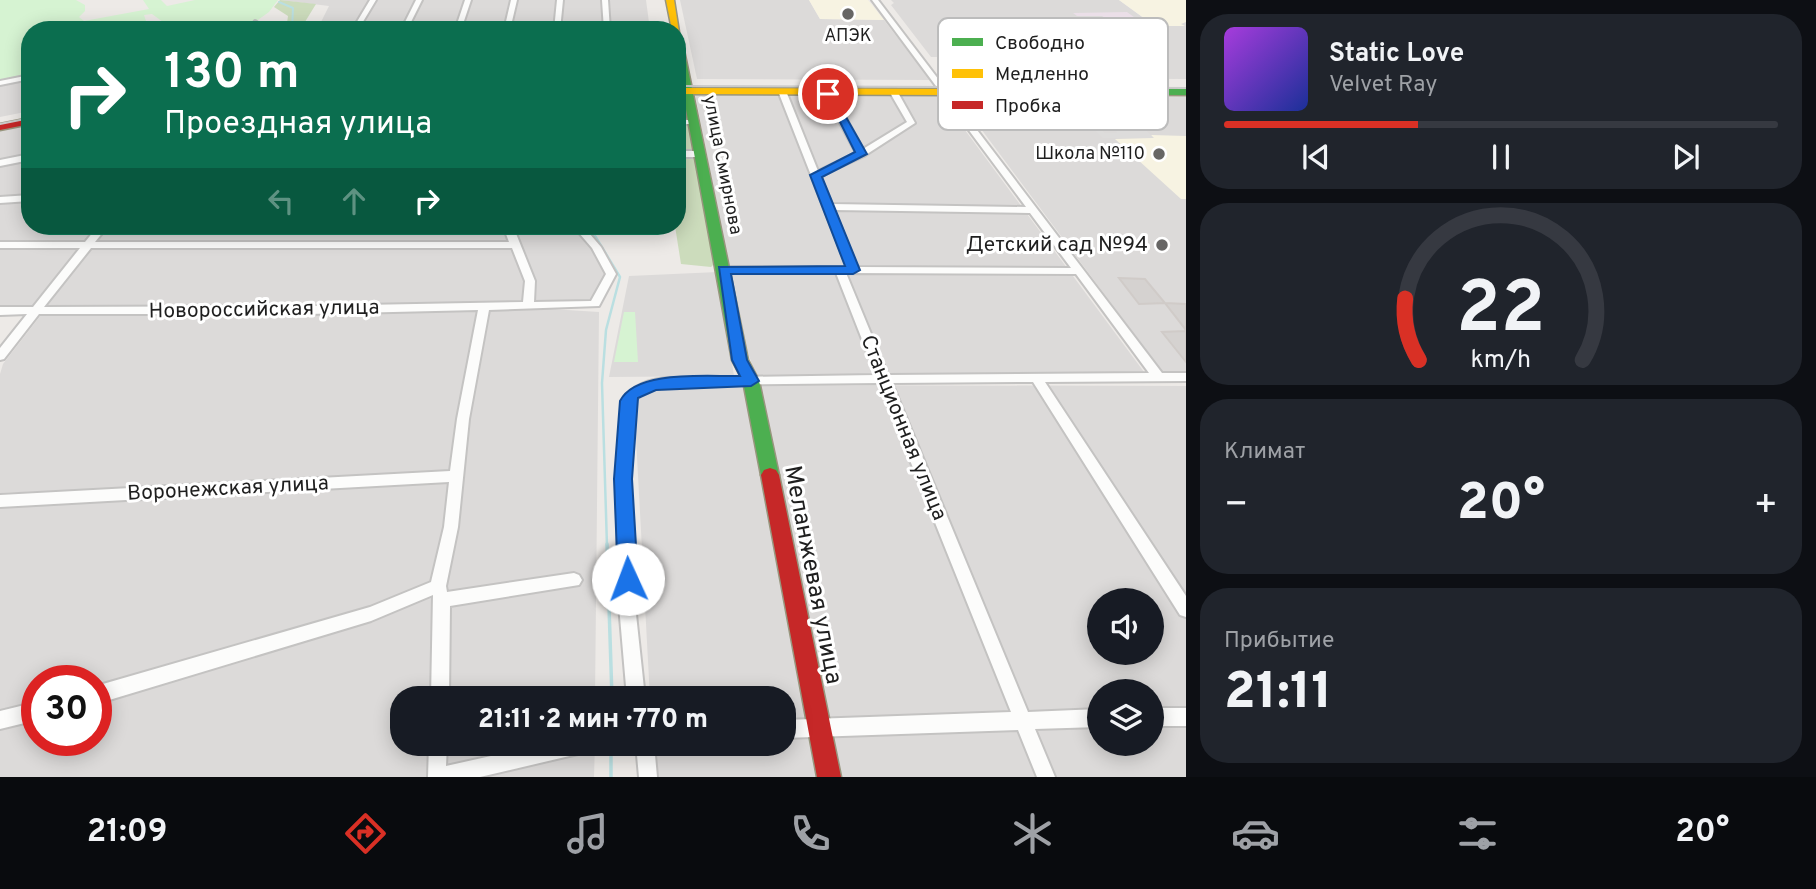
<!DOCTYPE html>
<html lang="ru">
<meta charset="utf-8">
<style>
body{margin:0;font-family:Overpass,sans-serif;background:#20242c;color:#f1f3f6;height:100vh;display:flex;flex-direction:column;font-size:26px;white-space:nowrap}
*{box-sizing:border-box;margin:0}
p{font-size:23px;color:#9ea1a6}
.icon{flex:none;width:38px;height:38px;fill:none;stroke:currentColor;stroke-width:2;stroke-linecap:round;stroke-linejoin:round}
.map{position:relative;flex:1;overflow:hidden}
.drawer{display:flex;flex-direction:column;gap:14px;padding:14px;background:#0d0f14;width:630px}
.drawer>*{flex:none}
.banner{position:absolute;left:21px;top:21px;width:665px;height:214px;border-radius:28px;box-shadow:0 4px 18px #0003;background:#0b6e4f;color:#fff;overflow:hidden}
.controls{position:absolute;left:1087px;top:588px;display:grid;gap:14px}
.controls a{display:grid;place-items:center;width:77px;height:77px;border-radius:50%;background:#171b24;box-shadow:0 4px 18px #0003;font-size:35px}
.speed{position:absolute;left:21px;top:665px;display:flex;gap:14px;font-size:35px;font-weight:700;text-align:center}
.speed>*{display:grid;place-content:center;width:91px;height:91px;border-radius:50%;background:#171b24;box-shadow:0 4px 18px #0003;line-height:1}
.speed .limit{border:10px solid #d22;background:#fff;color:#111}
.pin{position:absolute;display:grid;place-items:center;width:60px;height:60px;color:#fff;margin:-30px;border:4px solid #fff;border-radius:50%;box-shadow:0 2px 7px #0007}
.me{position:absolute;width:77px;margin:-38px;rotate:358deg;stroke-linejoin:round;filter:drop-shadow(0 0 5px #0008)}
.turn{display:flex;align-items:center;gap:24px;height:147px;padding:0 28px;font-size:32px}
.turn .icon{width:91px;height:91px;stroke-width:2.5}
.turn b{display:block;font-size:49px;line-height:60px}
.lanes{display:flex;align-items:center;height:66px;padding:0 28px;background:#0003;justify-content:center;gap:35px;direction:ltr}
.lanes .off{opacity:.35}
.big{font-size:52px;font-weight:800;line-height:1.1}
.drawer .tile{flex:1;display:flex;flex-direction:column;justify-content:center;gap:10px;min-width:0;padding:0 24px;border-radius:28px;background:#20242c}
.drawer .dial{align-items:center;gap:0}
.dial svg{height:182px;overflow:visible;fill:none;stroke:#363941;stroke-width:7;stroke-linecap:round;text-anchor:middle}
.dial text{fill:#f1f3f6;stroke:none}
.song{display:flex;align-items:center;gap:21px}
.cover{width:84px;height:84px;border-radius:10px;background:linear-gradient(135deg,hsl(280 70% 55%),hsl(230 70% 35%))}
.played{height:7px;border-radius:4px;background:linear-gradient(90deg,#d93025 35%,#363941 35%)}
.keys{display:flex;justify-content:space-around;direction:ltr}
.heat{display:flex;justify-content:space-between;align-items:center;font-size:38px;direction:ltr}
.trip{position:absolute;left:390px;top:686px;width:406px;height:70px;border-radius:28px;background:#171b24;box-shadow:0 4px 18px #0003;font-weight:800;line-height:70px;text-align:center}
.tab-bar{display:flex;height:112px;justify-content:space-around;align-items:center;background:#090b0e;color:#9ea1a6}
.tab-bar .icon{width:49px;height:49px}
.tab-bar .selected{color:#d93025}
.tab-bar b{font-size:32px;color:#f1f3f6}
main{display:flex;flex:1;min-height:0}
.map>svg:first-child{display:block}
.residential{fill:#dcdad9;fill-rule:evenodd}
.industrial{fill:#ebdfe8}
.education{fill:#f7f3e2}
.forest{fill:#ccdcbc}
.park{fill:#d6f3d2}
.parking{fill:#dddcdb}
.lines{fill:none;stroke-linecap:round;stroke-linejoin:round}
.stream-far2{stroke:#badfe1;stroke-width:2}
.stream-far1{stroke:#badfe1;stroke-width:2.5}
.stream{stroke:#badfe1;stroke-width:3.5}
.building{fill:#d5d2d0;stroke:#d0cbc8;stroke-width:2}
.street-casing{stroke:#c4c3c2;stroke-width:4}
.fast-casing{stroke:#98967e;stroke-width:3}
.slow-casing{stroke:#98967e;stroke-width:3}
.jam-casing{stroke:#98967e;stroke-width:3}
.street{fill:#fcfcfb;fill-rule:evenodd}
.fast{fill:#4caf50;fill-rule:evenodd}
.slow{fill:#ffc107;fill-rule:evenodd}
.jam{fill:#c62828;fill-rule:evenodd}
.tram{stroke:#cbcbca;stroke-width:2}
.route{fill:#1a73e8;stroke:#114b97;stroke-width:2}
.poi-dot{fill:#676665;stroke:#fff;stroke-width:2.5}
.labels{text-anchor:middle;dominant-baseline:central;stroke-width:6;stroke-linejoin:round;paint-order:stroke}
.far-poi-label{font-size:18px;fill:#1f1f1f;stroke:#fff}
.far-street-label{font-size:18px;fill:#1f1f1f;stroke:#fff}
.poi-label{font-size:21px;fill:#1f1f1f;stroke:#fff;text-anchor:end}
.street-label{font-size:21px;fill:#1f1f1f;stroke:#fff}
.near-street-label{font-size:24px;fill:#1f1f1f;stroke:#fff}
.key{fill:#fff;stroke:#bcbcbc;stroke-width:2}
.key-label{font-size:19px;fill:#1f1f1f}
</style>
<main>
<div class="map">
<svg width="1186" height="777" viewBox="0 0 1186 777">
<rect width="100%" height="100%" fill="#edeae7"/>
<path class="residential" d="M280,0H646L650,30H317L329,6Z
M680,0H809L820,19L884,20L930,80L697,79Z
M891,0H1119L1149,22H1186V79L954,78L937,57H931L891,5L894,3Z
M30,75V111L0,117V80Z
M695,94L939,95L1144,372L763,377L755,374L743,337Z
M1186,97V375L1164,374L958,98Z
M30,124V226H574L612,278L599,303L0,310V130Z
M718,272L734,376L609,377L629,276Z
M535,308L599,312L595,698H402V744H595L594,777H0V508L461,478L467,418L488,311ZM37,681H96V740H37Z
M476,311L452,474L0,493V374L3,364L41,315Z
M738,385L1186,386V777H655L653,744H784V698H650L634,401L655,389ZM1099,600H1152V653H1099ZM1099,691H1152V744H1099Z"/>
<path class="industrial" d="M1127,12L1145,25L1144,28H1118L1102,16H1077L1073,13Z"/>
<path class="education" d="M809,0H868L884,20L820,19Z
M1119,0H1186V22L1181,24L1185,26H1155Z
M1151,135L1186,136V199H1181L1115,139L1153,138Z"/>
<path class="forest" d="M280,0L316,4L300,30H286L288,16L274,7Z
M677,102L685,104L716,262L711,267L681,264L675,226Z"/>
<path class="park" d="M0,0H76L85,5V11L79,17L84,21L149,9L143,0H161L167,6L195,0H278L269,12L244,30H174L152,14L144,15L149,30H113L109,22L96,25V30H30V74L0,80Z
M624,312H635L638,362H614Z"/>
<path class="parking" d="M1086,121H1093L1105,133H1117L1112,127H1119L1116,123H1139L1154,138H1103Z"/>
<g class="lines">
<path class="stream-far2" d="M279,2L293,8L292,30"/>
<path class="stream-far1" d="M589,226L620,277L606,330L602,383L607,546"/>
<path class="stream" d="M607,544L612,698
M611,744V777"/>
</g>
<path class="building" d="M1119,278L1145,279L1165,303L1139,304Z
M1165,303L1186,304V330Z
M1186,331V362L1162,332Z"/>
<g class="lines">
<g class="street-casing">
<path id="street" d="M370,0H376L358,30H352Z
M416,0H422L407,30H401Z
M465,0H471L461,30H455Z
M511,0H517L510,30H504Z
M557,0H563L560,30H554Z
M602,0H608L610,30H604Z
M872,0H878L1162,373H1186V381L1045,382L1186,596V617L1180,615L1033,382L892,383L1028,712L1099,709V727L1035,729L1055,777H1037L1018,730L784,738V720L1011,712L879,383L679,385C662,387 645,388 634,402L630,479L635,605L645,698H627L619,605L616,479L624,398C635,384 649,380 666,378L876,375L836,273H723L718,270L723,267H847L778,91L779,89L786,91L818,171L856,153L823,91L824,89L831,91L863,149L907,122L889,91L890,89H896L915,123L864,156L820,176L832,204L1026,207ZM834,210L1030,213L1071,268L857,267ZM846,273L1076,274L1149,373L888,375Z
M255,21L258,23L254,30H248Z
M30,75V79L0,85V81Z
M677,120H694L698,122L694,124H677Z
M677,151H700L704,154L700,157H677Z
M30,154V160L0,166V160Z
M30,195V201L0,203V197Z
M98,226H108L95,242H509L503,226H513L535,281L534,302L591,301L606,274L592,248L573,226H583L601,247L616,274L599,306L489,310L469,419L458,527L446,586L447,592L574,573L579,575L582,580L579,585L450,606L449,698H431L433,595L371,621L96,704V686L370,607L431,582L444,527L449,482L0,507V495L450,471L457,419L478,310L308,314H39L4,359L0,360V348L27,314L0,315V307H33L80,248H0V242H85ZM91,248H512L525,281L523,302L308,306L44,307Z
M37,702V720L0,729V711Z
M1152,708H1186V726H1152Z
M429,744H447L446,766L545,744L587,745L584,751L578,754L480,777H428Z
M636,744H654L657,777H639Z"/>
</g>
<g class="fast-casing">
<path id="fast" d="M677,34L681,36L748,360L759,381L779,475L776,480L770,482L764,480L761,475L743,381L732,360L677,60Z
M952,89H1186V95L949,94V90Z"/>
</g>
<g class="slow-casing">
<path id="slow" d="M666,0H674L679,32L672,30Z
M677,88L952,89L957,92L952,95L677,94Z"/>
</g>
<g class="jam-casing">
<path id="jam" d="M30,118V124L0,130V124Z
M770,468L776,470L779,475L841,777H817L761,475L764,470Z"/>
</g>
<use href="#street" class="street"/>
<use href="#fast" class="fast"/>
<use href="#slow" class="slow"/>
<use href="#jam" class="jam"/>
<path class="tram" d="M677,86L1186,88
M0,124L30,118"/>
</g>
<path class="route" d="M825,92L833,94L867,154L822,177L860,270L853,274H731L747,360L759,381L751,386L656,390L638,398L632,479L638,579L635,585L628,588L621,585L618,579L614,479L620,401C636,369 708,377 740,376L732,360L719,267L845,266L810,175L855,152Z"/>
<g class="poi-dot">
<circle cx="848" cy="14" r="7"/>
<circle cx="1159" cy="154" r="7"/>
<circle cx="1162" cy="245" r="7"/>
</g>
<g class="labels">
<g class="far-poi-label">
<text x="848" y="36">АПЭК</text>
<text x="1145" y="154" text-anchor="end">Школа №110</text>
</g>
<g class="far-street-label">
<text transform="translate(722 165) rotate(79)">улица Смирнова</text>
</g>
<g class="poi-label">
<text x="1148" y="245">Детский сад №94</text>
</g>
<g class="street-label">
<text transform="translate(264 310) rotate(-1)">Новороссийская улица</text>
<text transform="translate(903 428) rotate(68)">Станционная улица</text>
<text transform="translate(228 489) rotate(-3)">Воронежская улица</text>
</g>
<g class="near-street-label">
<text transform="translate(812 575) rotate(79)">Меланжевая улица</text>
</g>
</g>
<rect x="938" y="18" width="230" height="112" rx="10" class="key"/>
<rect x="952" y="38" width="31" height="8" fill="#4caf50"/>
<rect x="952" y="69" width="31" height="9" fill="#ffc107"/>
<rect x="952" y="101" width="31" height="8" fill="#c62828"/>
<g class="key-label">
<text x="995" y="49">Свободно</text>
<text x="995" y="80">Медленно</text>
<text x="995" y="112">Пробка</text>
</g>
</svg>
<div class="controls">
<a><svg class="icon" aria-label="sound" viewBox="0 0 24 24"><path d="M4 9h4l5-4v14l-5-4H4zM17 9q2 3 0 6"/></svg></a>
<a><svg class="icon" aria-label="layers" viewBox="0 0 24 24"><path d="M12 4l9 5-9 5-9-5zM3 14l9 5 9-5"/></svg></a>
</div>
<div class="speed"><div class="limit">30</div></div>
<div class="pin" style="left:828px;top:94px;background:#d93025"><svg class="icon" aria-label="arrive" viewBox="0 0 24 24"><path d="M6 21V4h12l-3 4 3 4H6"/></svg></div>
<svg class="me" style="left:628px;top:579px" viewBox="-20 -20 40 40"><circle r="19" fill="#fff"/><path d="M0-13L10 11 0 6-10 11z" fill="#1a73e8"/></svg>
<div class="trip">21:11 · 2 мин · 770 m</div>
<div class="banner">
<div class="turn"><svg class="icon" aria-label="right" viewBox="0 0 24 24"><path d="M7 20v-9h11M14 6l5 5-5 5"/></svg><div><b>130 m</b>Проездная улица</div></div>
<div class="lanes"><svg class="icon off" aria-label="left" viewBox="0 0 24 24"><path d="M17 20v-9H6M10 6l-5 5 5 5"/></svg><svg class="icon off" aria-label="ahead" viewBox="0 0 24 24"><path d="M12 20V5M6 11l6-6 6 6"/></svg><svg class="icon" aria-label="right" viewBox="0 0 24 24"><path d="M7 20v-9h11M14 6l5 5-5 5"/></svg></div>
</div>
</div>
<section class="drawer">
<div class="tile">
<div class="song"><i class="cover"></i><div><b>Static Love</b><p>Velvet Ray</p></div></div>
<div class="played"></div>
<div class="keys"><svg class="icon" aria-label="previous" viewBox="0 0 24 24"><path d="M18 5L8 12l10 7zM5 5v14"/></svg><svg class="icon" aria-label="pause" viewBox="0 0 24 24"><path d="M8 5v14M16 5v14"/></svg><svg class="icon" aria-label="next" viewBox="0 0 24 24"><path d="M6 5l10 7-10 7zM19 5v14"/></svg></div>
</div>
<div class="tile dial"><svg viewBox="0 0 100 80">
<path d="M14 69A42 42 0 1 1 86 69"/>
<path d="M14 69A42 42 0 0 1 8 42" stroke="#d93025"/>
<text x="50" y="56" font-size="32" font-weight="700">22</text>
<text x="50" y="72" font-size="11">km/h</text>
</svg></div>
<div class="tile"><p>Климат</p>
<div class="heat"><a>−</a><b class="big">20°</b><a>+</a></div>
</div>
<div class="tile"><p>Прибытие</p><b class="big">21:11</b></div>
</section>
</main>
<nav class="tab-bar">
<b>21:09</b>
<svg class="icon selected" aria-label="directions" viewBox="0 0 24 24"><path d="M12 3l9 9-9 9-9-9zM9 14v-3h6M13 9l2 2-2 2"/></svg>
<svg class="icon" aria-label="music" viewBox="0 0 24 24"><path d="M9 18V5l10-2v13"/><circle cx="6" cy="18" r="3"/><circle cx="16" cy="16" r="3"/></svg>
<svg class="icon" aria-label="phone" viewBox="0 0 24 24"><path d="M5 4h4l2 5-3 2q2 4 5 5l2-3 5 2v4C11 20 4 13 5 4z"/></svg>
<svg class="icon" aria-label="climate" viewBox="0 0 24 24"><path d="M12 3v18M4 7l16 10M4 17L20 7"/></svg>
<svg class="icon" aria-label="car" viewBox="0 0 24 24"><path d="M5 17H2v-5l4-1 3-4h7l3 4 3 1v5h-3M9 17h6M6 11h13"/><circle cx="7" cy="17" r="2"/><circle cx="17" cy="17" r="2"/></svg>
<svg class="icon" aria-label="filters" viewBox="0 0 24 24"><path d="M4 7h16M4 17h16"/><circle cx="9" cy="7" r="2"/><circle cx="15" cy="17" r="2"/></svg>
<b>20°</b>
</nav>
